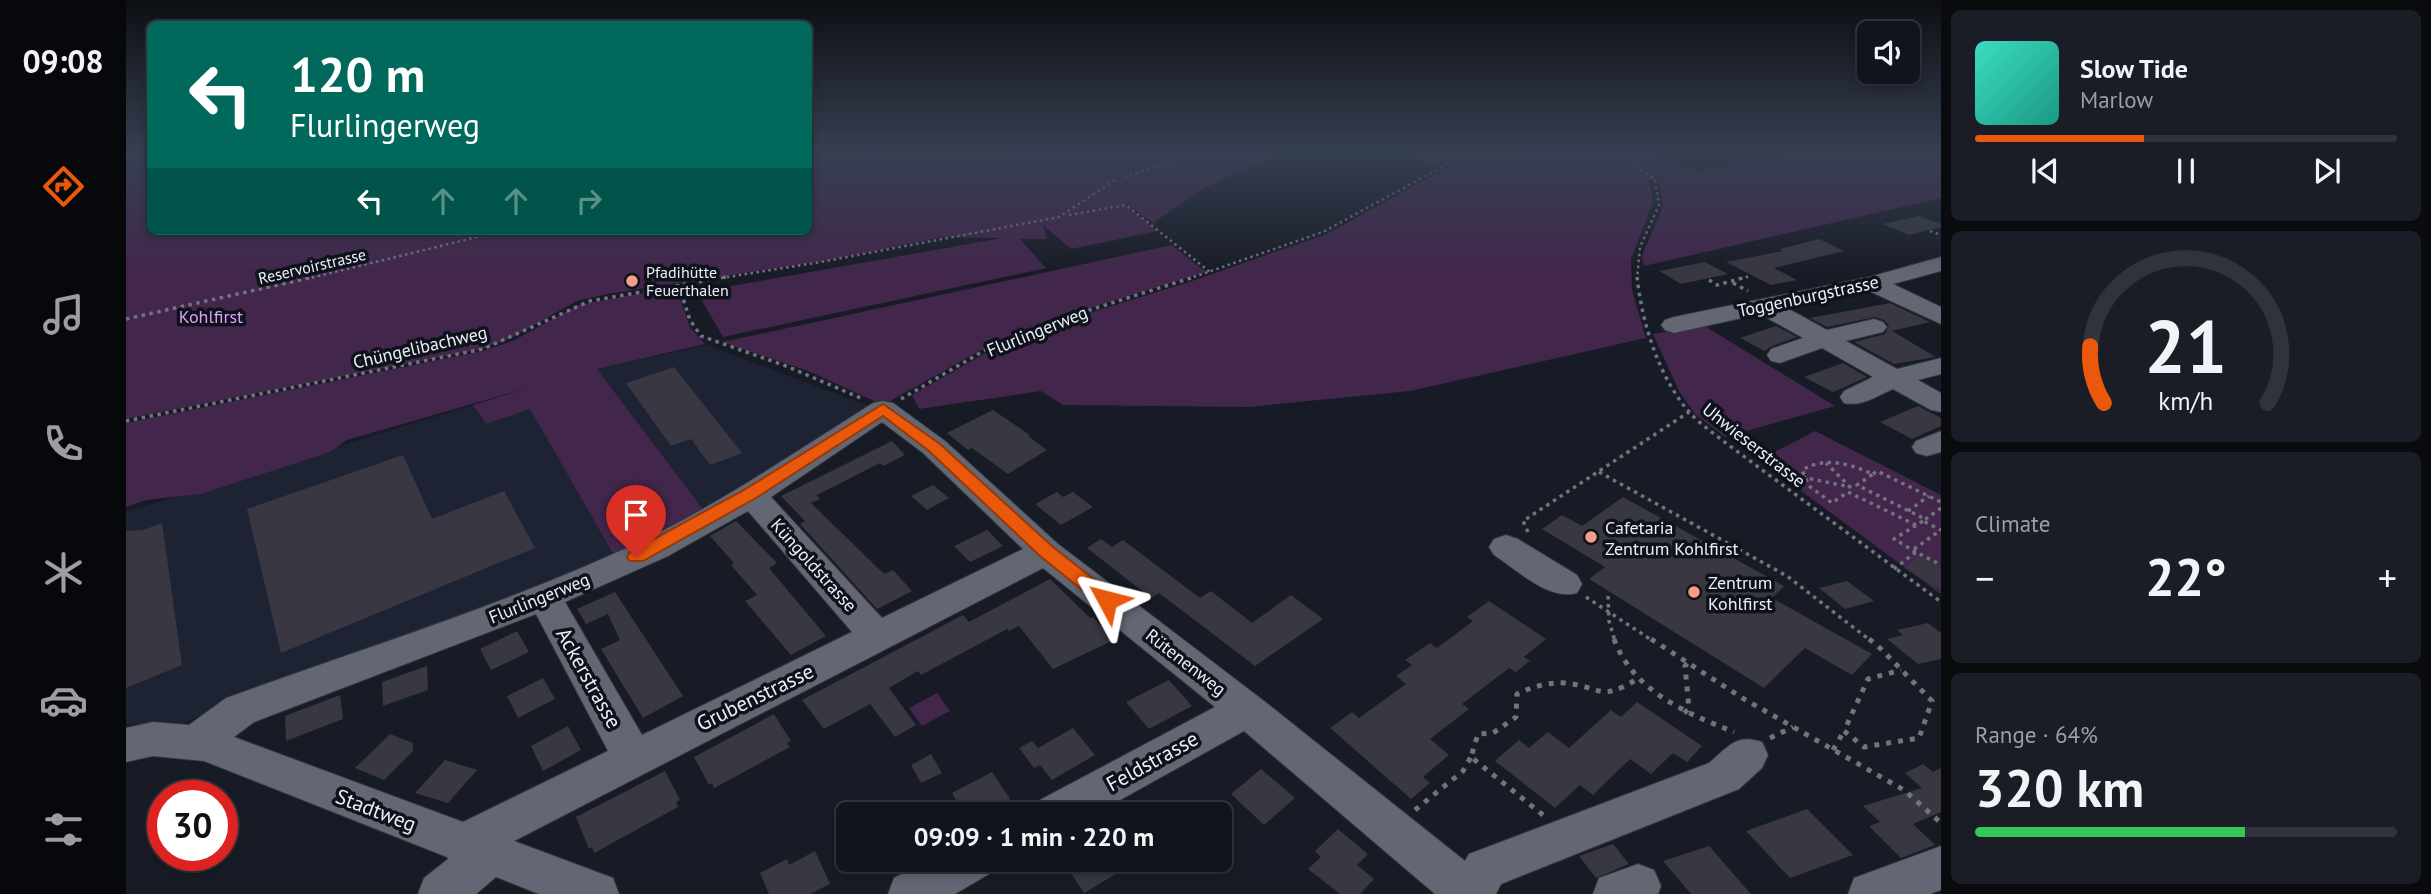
<!DOCTYPE html>
<meta charset="utf-8">
<style>
body{margin:0;font-family:"PT Sans",sans-serif;background:#1a1d25;color:#f1f3f6;height:100vh;display:flex;flex-direction:column;font-size:26px;white-space:nowrap}
*{box-sizing:border-box;margin:0}
p{font-size:23px;color:#9c9ea3}
.icon{flex:none;width:38px;height:38px;fill:none;stroke:currentColor;stroke-width:2;stroke-linecap:round;stroke-linejoin:round}
.map{position:relative;flex:1;overflow:hidden}
.side{display:flex;flex-direction:column;gap:10px;padding:10px;background:#090b0f;width:490px}
.side>*{flex:none}
.hud{position:absolute;left:21px;top:21px;width:665px;height:214px;border-radius:10px;box-shadow:0 4px 10px #0003,0 0 0 2px #30333b;background:#00695c;color:#fff;overflow:hidden}
.buttons{position:absolute;left:1731px;top:21px;display:grid;gap:14px}
.buttons a{display:grid;place-items:center;width:63px;height:63px;border-radius:10px;background:#11141c;box-shadow:0 4px 10px #0003,0 0 0 2px #30333b;font-size:35px}
.speed{position:absolute;left:21px;top:780px;display:flex;gap:14px;font-size:35px;font-weight:700;text-align:center}
.speed>*{display:grid;place-content:center;width:91px;height:91px;border-radius:50%;background:#11141c;box-shadow:0 4px 10px #0003,0 0 0 2px #30333b;line-height:1}
.speed .limit{border:10px solid #d22;background:#fff;color:#111}
.pin{position:absolute;display:grid;place-items:center;width:60px;height:60px;color:#fff;margin:-72px -30px;border-radius:50% 50% 50% 0;rotate:-45deg;box-shadow:0 0 7px #0007}
.pin .icon{rotate:45deg}
.me{position:absolute;width:77px;margin:-38px;rotate:308deg;stroke-linejoin:round;filter:drop-shadow(0 0 5px #0008)}
.turn{display:flex;align-items:center;gap:24px;height:147px;padding:0 28px;font-size:32px}
.turn .icon{width:91px;height:91px;stroke-width:2.5}
.turn b{display:block;font-size:49px;line-height:60px}
.lanes{display:flex;align-items:center;height:66px;padding:0 28px;background:#0003;justify-content:center;gap:35px;direction:ltr}
.lanes .off{opacity:.35}
.big{font-size:52px;font-weight:700;line-height:1.1}
.side .card{flex:1;display:flex;flex-direction:column;justify-content:center;gap:10px;min-width:0;padding:0 24px;border-radius:10px;background:#1a1d25}
.side .dial{align-items:center;gap:0}
.dial svg{height:182px;overflow:visible;fill:none;stroke:#30333b;stroke-width:7;stroke-linecap:round;text-anchor:middle}
.dial text{fill:#f1f3f6;stroke:none}
.song{display:flex;align-items:center;gap:21px}
.cover{width:84px;height:84px;border-radius:10px;background:linear-gradient(135deg,hsl(170 70% 55%),hsl(170 70% 35%))}
.played{height:7px;border-radius:4px;background:linear-gradient(90deg,#ea580c 40%,#30333b 40%)}
.keys{display:flex;justify-content:space-around;direction:ltr}
.heat{display:flex;justify-content:space-between;align-items:center;font-size:38px;direction:ltr}
.charge{height:10px;border-radius:5px;background:linear-gradient(90deg,#34c759 64%,#30333b 0)}
.trip{position:absolute;left:710px;top:802px;width:396px;height:70px;border-radius:10px;background:#11141c;box-shadow:0 4px 10px #0003,0 0 0 2px #30333b;font-weight:700;line-height:70px;text-align:center}
main{display:flex;flex:1;min-height:0}
.menu{display:flex;flex-direction:column;width:126px;justify-content:space-around;align-items:center;background:#07080b;color:#9c9ea3}
.menu .icon{width:49px;height:49px}
.menu .current{color:#ea580c}
.menu b{font-size:32px;color:#f1f3f6}
.map>svg:first-child{display:block}
.built{fill:#1d2333}
.green{fill:#42264c}
.building{fill:#383742}
.lines{fill:none;stroke-linecap:round;stroke-linejoin:round}
.minor-casing{stroke:#32353c;stroke-width:2}
.path-far2{stroke:#70747d;stroke-width:2.5;stroke-dasharray:2.5 3.5;stroke-linecap:butt}
.path-far1{stroke:#70747d;stroke-width:3.5;stroke-dasharray:3.5 4.5;stroke-linecap:butt}
.path{stroke:#70747d;stroke-width:5;stroke-dasharray:5 7;stroke-linecap:butt}
.minor{fill:#626773;fill-rule:evenodd}
.route{fill:#ea580c;stroke:#983908;stroke-width:2}
.poi-dot{fill:#f49d8b;stroke:#0e121b;stroke-width:2.5}
.labels{text-anchor:middle;dominant-baseline:central;stroke-width:7;stroke-linejoin:round;paint-order:stroke}
.far-street-label{font-size:16px;fill:#eceff6;stroke:#0e121b}
.far-poi-label{font-size:16px;fill:#eceff6;stroke:#0e121b;text-anchor:start}
.street-label{font-size:18px;fill:#eceff6;stroke:#0e121b}
.park-label{font-size:18px;fill:#e39ffd;stroke:#0e121b}
.poi-label{font-size:18px;fill:#eceff6;stroke:#0e121b;text-anchor:start}
.near-street-label{font-size:21px;fill:#eceff6;stroke:#0e121b}
</style>
<main>
<nav class="menu">
<b>09:08</b>
<svg class="icon current" aria-label="directions" viewBox="0 0 24 24"><path d="M12 3l9 9-9 9-9-9zM9 14v-3h6M13 9l2 2-2 2"/></svg>
<svg class="icon" aria-label="music" viewBox="0 0 24 24"><path d="M9 18V5l10-2v13"/><circle cx="6" cy="18" r="3"/><circle cx="16" cy="16" r="3"/></svg>
<svg class="icon" aria-label="phone" viewBox="0 0 24 24"><path d="M5 4h4l2 5-3 2q2 4 5 5l2-3 5 2v4C11 20 4 13 5 4z"/></svg>
<svg class="icon" aria-label="climate" viewBox="0 0 24 24"><path d="M12 3v18M4 7l16 10M4 17L20 7"/></svg>
<svg class="icon" aria-label="car" viewBox="0 0 24 24"><path d="M5 17H2v-5l4-1 3-4h7l3 4 3 1v5h-3M9 17h6M6 11h13"/><circle cx="7" cy="17" r="2"/><circle cx="17" cy="17" r="2"/></svg>
<svg class="icon" aria-label="filters" viewBox="0 0 24 24"><path d="M4 7h16M4 17h16"/><circle cx="9" cy="7" r="2"/><circle cx="15" cy="17" r="2"/></svg>
</nav>
<div class="map">
<svg width="1815" height="894" viewBox="0 0 1815 894">
<rect width="100%" height="100%" fill="#171b25"/>
<path class="built" d="M580,345L748,408L579,512L471,369Z
M347,405L360,424L404,408L489,557L450,576L42,728L0,724V512Z"/>
<path class="green" d="M0,151H24V231H682L683,151H1159L1075,190L1027,223L1001,204L995,207L1001,206L1032,231L945,249L917,225L921,239H894L920,268L597,337L571,292L877,238L818,237L698,261L481,294L451,301L385,338L356,349L0,419Z
M1262,151H1343L1316,167Z
M1351,151H1524L1548,164L1575,171L1664,155L1666,151H1815V198L1518,266L1516,256L1537,206L1533,182L1523,180L1527,203L1505,259L1506,290L1520,338L1284,391L1122,407L937,405L915,391L793,409L786,395L863,351L937,321L1060,283L1201,234Z
M1046,245L1080,272L935,317L855,350L757,405L682,371L596,342Z
M550,287L564,327L579,344L471,369L579,512L489,557L404,409L360,424L347,405L405,387L221,440L204,452L75,494L20,500L0,507V423L357,351L389,340L452,305Z
M1577,325L1709,406L1599,437L1569,414L1553,391L1527,334Z
M1689,431L1815,495V594L1633,460Z
M811,693L824,711L796,726L783,708Z"/>
<path class="building" d="M1793,216L1815,224V227L1783,235L1757,224Z
M1693,239L1718,251L1648,268L1671,280L1645,285L1600,262L1657,251L1654,249Z
M1579,262L1602,274L1555,284L1533,271Z
M1764,303L1804,322L1766,331L1810,357L1768,364L1728,342L1759,334L1763,325L1758,320L1749,317L1701,327L1684,318Z
M1650,326L1671,337L1644,347L1639,351L1614,338Z
M1717,363L1741,377L1707,392L1678,377Z
M548,367L616,453L584,465L565,439L545,446L500,383Z
M1792,406L1815,418V426L1786,439L1754,422Z
M867,410L904,435L902,436L921,450L882,474L846,448L842,450L821,433Z
M766,441L779,455L757,466L754,463L691,495L694,499L685,503L758,574L767,570L786,591L751,609L674,524L679,521L655,496Z
M277,455L306,519L378,491L409,548L155,653L121,509Z
M807,485L823,498L801,510L785,496Z
M931,492L937,497L947,492L967,507L935,525L909,504Z
M1497,497L1658,586L1646,598L1746,654L1726,675L1679,648L1638,688L1463,579L1479,567L1416,529L1436,515L1456,526Z
M610,521L651,563L643,568L700,636L665,655L619,601L631,595L605,565L608,563L584,536Z
M36,523L56,665L0,688V531L17,530Z
M861,530L877,546L844,562L828,546Z
M975,539L986,547L997,540L1074,598L1085,591L1126,623L1165,595L1197,619L1129,666L1033,593L1025,598L961,548Z
M1794,556L1815,568V589L1778,568Z
M924,579L964,618L967,617L988,640L927,669L893,626L883,631L881,629L795,675L792,671L763,688L790,725L769,737L744,704L698,729L676,700L837,615L843,622Z
M1721,581L1748,601L1719,609L1693,588Z
M489,592L557,696L517,718L475,649L494,640L482,614L460,624L451,609Z
M1363,601L1420,639L1398,657L1404,661L1390,672L1383,668L1336,704L1343,709L1304,739L1323,755L1297,777L1304,783L1285,799L1204,728L1226,712L1233,718L1280,684L1270,676L1286,665L1279,660L1304,643L1311,648L1347,621L1341,617Z
M1802,623L1815,633V659L1792,664L1761,639L1777,635L1771,630Z
M391,631L403,652L365,670L354,649Z
M301,666L302,690L257,706L256,682Z
M417,678L429,699L392,718L381,696Z
M1043,680L1066,706L1023,729L1000,702Z
M214,695L217,719L160,741L159,716Z
M1511,702L1576,746L1561,762L1547,753L1525,774L1504,759L1467,795L1454,785L1429,808L1369,761L1393,740L1403,748L1422,732L1443,748L1485,710L1495,717Z
M648,714L665,741L661,743L664,747L588,788L586,783L583,785L568,757Z
M442,726L455,750L417,771L405,746Z
M947,728L969,755L926,780L914,765L908,768L893,748L906,741L912,748Z
M264,734L287,743V751L258,780L229,768Z
M805,754L816,773L795,783L785,765Z
M319,760L351,770L322,803L289,793Z
M1797,764L1807,772L1815,768V812L1787,824L1809,845L1775,858L1743,826L1754,822L1737,806L1796,788L1779,773Z
M1135,769L1169,798L1138,825L1105,794Z
M539,771L554,800L550,802L552,807L468,853L466,847L463,849L450,817Z
M866,772L884,799L857,814H838L826,793Z
M1681,809L1727,855L1664,878L1620,831Z
M1212,829L1242,854L1231,865L1248,879L1234,894H1214L1182,869L1195,857L1189,851Z
M1487,844L1503,864L1470,878L1453,856Z
M1583,846L1625,894H1565L1537,861Z
M689,851L704,884L684,894H643L634,873L661,859L663,865Z
M936,859H980L990,874L958,893Z"/>
<g class="lines">
<g class="minor-casing">
<path id="minor" d="M1815,257V271L1767,284L1815,307V324L1743,291L1661,308L1701,330L1748,319L1757,322L1761,327L1757,332L1720,341L1771,369L1815,358V374L1792,380L1815,393V412L1805,410L1767,389C1751,396 1736,407 1718,403L1714,397L1718,391L1747,377L1696,348L1654,363L1645,361L1641,355L1645,349L1677,338L1634,314L1548,333L1539,330L1535,325L1539,320L1548,317L1743,277Z
M757,401L767,403L819,441L932,544L1138,701L1339,861L1343,854L1583,763C1602,747 1610,733 1636,742L1642,755L1636,768L1613,789L1375,884L1370,894H1309L1118,731L969,814H907L914,800L1089,707L917,568L388,841L487,878L493,894H413L370,877L350,894H292L298,878L322,859L321,857L78,761L27,756L0,762V728L27,722L63,725L100,698C240,647 385,603 520,539C600,500 672,450 747,403ZM756,422L797,453L897,549L756,618L645,497ZM622,511L726,632L516,735L439,602L542,556ZM410,614L482,751L337,822L108,737L128,722Z
M1815,431V452L1801,456L1790,453L1786,447L1790,441Z
M1380,535L1392,539L1451,575L1456,584L1451,593C1423,601 1391,570 1368,555L1363,547L1368,539Z
M1815,846V890L1804,894H1722L1728,878Z
M803,859H870L863,874L829,894H762L768,878Z
M1512,864L1528,870L1535,886L1532,894H1467L1473,878Z"/>
</g>
<path class="path-far2" d="M1491,151L1529,180L1533,205L1514,247L1511,279
M0,154L10,151
M682,163L756,151
M998,177L1084,151
M943,215L1000,205L1084,272
M1804,231L1815,235
M548,272L550,279
M180,279L376,231
M589,279L695,262L933,217L989,180
M1062,279L1197,232L1345,151
M1614,279L1624,276"/>
<path class="path-far1" d="M550,277L564,320L575,336L660,366L737,399
M1511,277C1516,323 1533,378 1564,413C1573,423 1586,432 1597,441L1815,602
M1583,280L1591,285L1620,277
M1607,283L1622,291
M0,319L188,277
M775,399L859,350L932,320L1068,277
M0,421L357,349L464,301L600,277
M1473,472L1661,576L1745,641
M1747,474L1751,471L1815,502
M1676,477L1724,487L1700,463
M1815,508L1797,521L1815,530
M1782,511L1803,496
M1790,525L1722,492L1706,503L1683,486L1676,470C1700,456 1723,464 1747,474L1731,485L1799,519
M1402,532L1397,521L1563,412
M1788,549L1815,530
M1790,552L1768,539L1797,521
M1768,569L1790,552L1815,565
M1482,596L1483,621L1489,641
M1460,597L1527,641"/>
<path class="path" d="M1488,639C1507,691 1560,713 1608,732
M1525,639L1618,699L1778,790L1815,823
M1743,639L1751,645L1806,701L1793,738L1738,747L1718,731L1742,679L1775,670
M1558,713L1563,709L1559,666L1562,663
M1644,738L1667,727
M1707,750L1718,731
M1289,810L1337,771L1345,757
M1417,815L1345,757L1352,734L1367,733L1390,717L1391,694C1406,687 1422,682 1439,683C1475,686 1473,703 1511,679"/>
<use href="#minor" class="minor"/>
</g>
<linearGradient id="sky" x2="0" y2="1"><stop stop-color="#0d0f14"/><stop offset="0.55" stop-color="#363f51"/><stop offset="1" stop-color="#363f51" stop-opacity="0"/></linearGradient>
<rect width="1815" height="276" fill="url(#sky)"/>
<path class="route" d="M757,404L814,444L927,547L988,595L991,600L988,605H975L914,556L803,451L757,416L630,498L517,561H504L501,557L504,552L618,490Z"/>
<g class="poi-dot">
<circle cx="506" cy="281" r="7"/>
<circle cx="1465" cy="537" r="7"/>
<circle cx="1568" cy="592" r="7"/>
</g>
<g class="labels">
<g class="far-street-label">
<text transform="translate(186 266) rotate(-13)">Reservoirstrasse</text>
</g>
<g class="far-poi-label">
<text x="520" y="272">Pfadihütte<tspan x="520" dy="18">Feuerthalen</tspan></text>
</g>
<g class="street-label">
<text transform="translate(1682 296) rotate(-12)">Toggenburgstrasse</text>
<text transform="translate(911 331) rotate(-22)">Flurlingerweg</text>
<text transform="translate(294 347) rotate(-13)">Chüngelibachweg</text>
<text transform="translate(1628 445) rotate(38)">Uhwieserstrasse</text>
<text transform="translate(688 565) rotate(48)">Küngoldstrasse</text>
<text transform="translate(413 598) rotate(-22)">Flurlingerweg</text>
<text transform="translate(1060 662) rotate(38)">Rütenenweg</text>
</g>
<g class="park-label">
<text x="85" y="316">Kohlfirst</text>
</g>
<g class="poi-label">
<text x="1479" y="527">Cafetaria<tspan x="1479" dy="21">Zentrum Kohlfirst</tspan></text>
<text x="1582" y="582">Zentrum<tspan x="1582" dy="21">Kohlfirst</tspan></text>
</g>
<g class="near-street-label">
<text transform="translate(463 678) rotate(61)">Ackerstrasse</text>
<text transform="translate(629 697) rotate(-26)">Grubenstrasse</text>
<text transform="translate(1026 761) rotate(-29)">Feldstrasse</text>
<text transform="translate(250 810) rotate(21)">Stadtweg</text>
</g>
</g>
</svg>
<div class="buttons">
<a><svg class="icon" aria-label="sound" viewBox="0 0 24 24"><path d="M4 9h4l5-4v14l-5-4H4zM17 9q2 3 0 6"/></svg></a>
</div>
<div class="speed"><div class="limit">30</div></div>
<div class="pin" style="left:510px;top:557px;background:#d93025"><svg class="icon" aria-label="arrive" viewBox="0 0 24 24"><path d="M6 21V4h12l-3 4 3 4H6"/></svg></div>
<svg class="me" style="left:981px;top:600px" viewBox="-20 -20 40 40"><path d="M0-17L14 15 0 8-14 15z" fill="#ea580c" stroke="#fff" stroke-width="4"/></svg>
<div class="trip">09:09 · 1 min · 220 m</div>
<div class="hud">
<div class="turn"><svg class="icon" aria-label="left" viewBox="0 0 24 24"><path d="M17 20v-9H6M10 6l-5 5 5 5"/></svg><div><b>120 m</b>Flurlingerweg</div></div>
<div class="lanes"><svg class="icon" aria-label="left" viewBox="0 0 24 24"><path d="M17 20v-9H6M10 6l-5 5 5 5"/></svg><svg class="icon off" aria-label="ahead" viewBox="0 0 24 24"><path d="M12 20V5M6 11l6-6 6 6"/></svg><svg class="icon off" aria-label="ahead" viewBox="0 0 24 24"><path d="M12 20V5M6 11l6-6 6 6"/></svg><svg class="icon off" aria-label="right" viewBox="0 0 24 24"><path d="M7 20v-9h11M14 6l5 5-5 5"/></svg></div>
</div>
</div>
<section class="side">
<div class="card">
<div class="song"><i class="cover"></i><div><b>Slow Tide</b><p>Marlow</p></div></div>
<div class="played"></div>
<div class="keys"><svg class="icon" aria-label="previous" viewBox="0 0 24 24"><path d="M18 5L8 12l10 7zM5 5v14"/></svg><svg class="icon" aria-label="pause" viewBox="0 0 24 24"><path d="M8 5v14M16 5v14"/></svg><svg class="icon" aria-label="next" viewBox="0 0 24 24"><path d="M6 5l10 7-10 7zM19 5v14"/></svg></div>
</div>
<div class="card dial"><svg viewBox="0 0 100 80">
<path d="M14 69A42 42 0 1 1 86 69"/>
<path d="M14 69A42 42 0 0 1 8 44" stroke="#ea580c"/>
<text x="50" y="56" font-size="32" font-weight="700">21</text>
<text x="50" y="72" font-size="11">km/h</text>
</svg></div>
<div class="card"><p>Climate</p>
<div class="heat"><a>−</a><b class="big">22°</b><a>+</a></div>
</div>
<div class="card"><p>Range · 64%</p><b class="big">320 km</b><div class="charge"></div></div>
</section>
</main>
